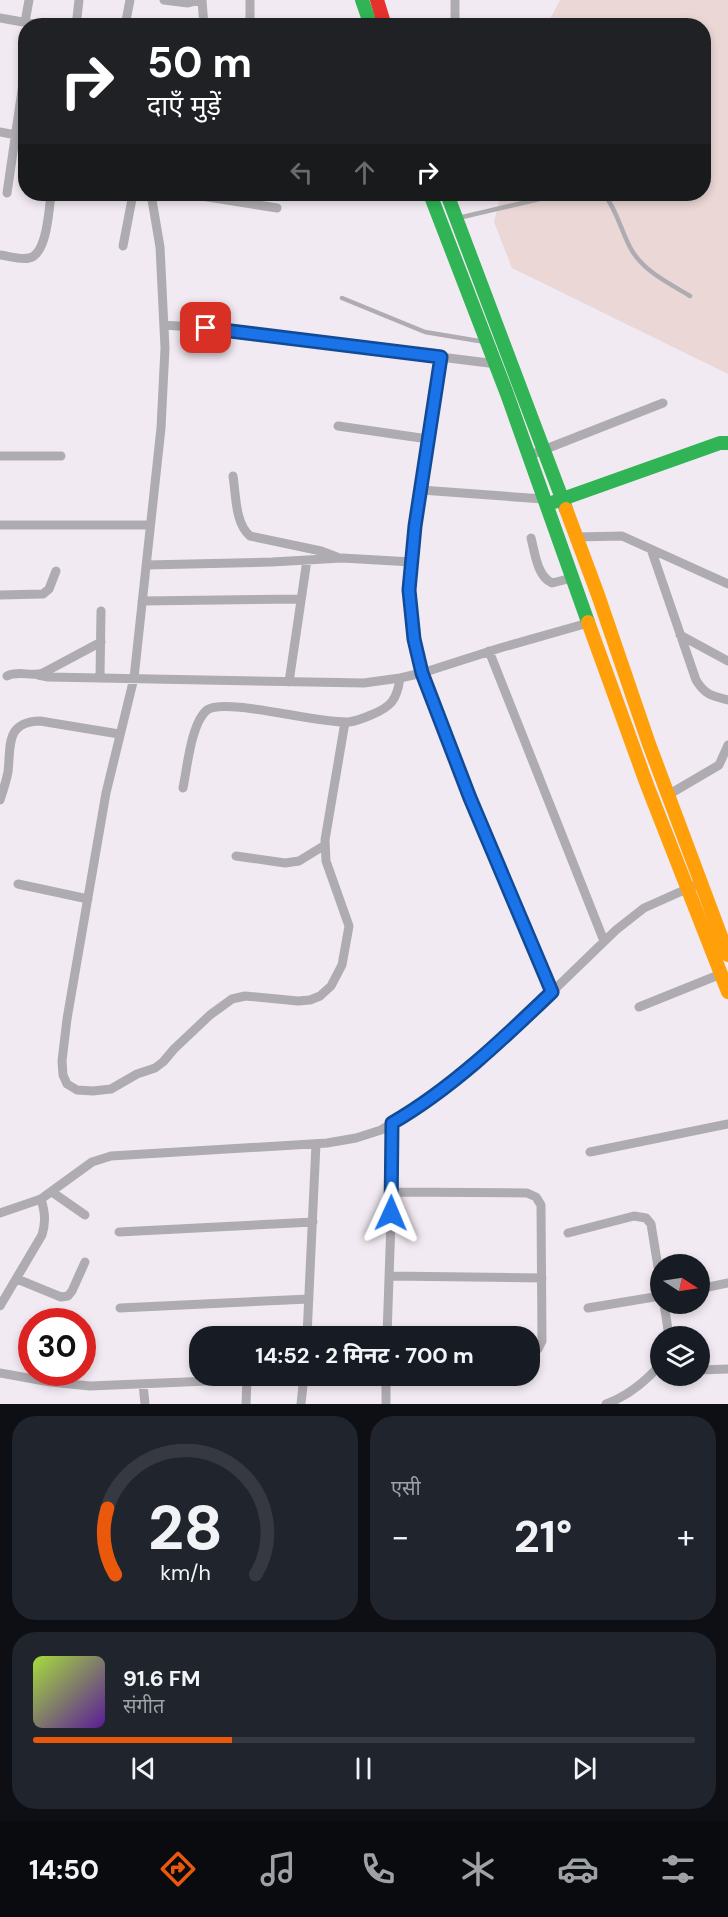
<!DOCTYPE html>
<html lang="hi">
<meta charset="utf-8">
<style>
body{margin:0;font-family:"DM Sans","Noto Sans Devanagari",sans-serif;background:#20242c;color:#f1f3f6;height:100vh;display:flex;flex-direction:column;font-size:22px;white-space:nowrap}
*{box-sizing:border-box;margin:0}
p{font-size:20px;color:#9ea1a6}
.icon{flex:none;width:33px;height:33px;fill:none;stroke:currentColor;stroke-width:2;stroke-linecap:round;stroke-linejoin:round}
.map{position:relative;height:1404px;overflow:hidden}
.drawer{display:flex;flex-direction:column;gap:12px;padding:12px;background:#0d0f14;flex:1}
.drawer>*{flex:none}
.banner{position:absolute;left:18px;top:18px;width:693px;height:183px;border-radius:24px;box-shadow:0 3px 9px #0003;background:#202124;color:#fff;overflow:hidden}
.needle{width:39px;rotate:102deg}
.buttons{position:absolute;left:650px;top:1254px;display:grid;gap:12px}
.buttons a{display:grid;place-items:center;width:60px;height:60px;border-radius:50%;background:#171b24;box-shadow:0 3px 9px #0003;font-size:30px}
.speed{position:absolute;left:18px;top:1308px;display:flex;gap:12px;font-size:30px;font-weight:700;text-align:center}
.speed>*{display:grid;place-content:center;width:78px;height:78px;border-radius:50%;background:#171b24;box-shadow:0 3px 9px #0003;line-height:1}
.speed .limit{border:9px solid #d22;background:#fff;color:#111}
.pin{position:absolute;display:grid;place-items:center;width:51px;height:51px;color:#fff;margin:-26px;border-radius:12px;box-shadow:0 3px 9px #0006}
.me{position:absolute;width:66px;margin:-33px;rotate:1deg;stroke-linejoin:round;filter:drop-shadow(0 0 4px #0008)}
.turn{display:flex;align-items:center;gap:21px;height:126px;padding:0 30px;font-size:27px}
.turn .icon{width:78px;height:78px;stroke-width:2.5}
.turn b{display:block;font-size:42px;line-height:51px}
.lanes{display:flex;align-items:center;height:57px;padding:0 30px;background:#0003;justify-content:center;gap:30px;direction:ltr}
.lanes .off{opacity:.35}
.big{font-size:45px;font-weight:700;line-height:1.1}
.drawer .widget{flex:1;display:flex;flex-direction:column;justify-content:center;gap:9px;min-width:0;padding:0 21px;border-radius:24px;background:#20242c}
.drawer .dial{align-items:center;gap:0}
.dial svg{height:156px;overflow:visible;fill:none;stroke:#363941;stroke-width:7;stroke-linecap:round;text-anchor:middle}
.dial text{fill:#f1f3f6;stroke:none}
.song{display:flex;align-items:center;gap:18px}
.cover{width:72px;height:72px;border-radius:9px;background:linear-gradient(135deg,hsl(80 70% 55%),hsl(270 70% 35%))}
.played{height:6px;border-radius:3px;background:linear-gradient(90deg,#ea580c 30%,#363941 30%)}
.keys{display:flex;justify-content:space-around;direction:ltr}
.heat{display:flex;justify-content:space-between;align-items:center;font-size:33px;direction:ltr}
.drawer .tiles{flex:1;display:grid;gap:12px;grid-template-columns:1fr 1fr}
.widget:last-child{grid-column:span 2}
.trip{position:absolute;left:189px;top:1326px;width:351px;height:60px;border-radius:24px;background:#171b24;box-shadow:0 3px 9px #0003;font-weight:700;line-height:60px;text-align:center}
.menu{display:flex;height:96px;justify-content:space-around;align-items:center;background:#090b0e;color:#9ea1a6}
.menu .icon{width:42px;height:42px}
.menu .on{color:#ea580c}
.menu b{font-size:27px;color:#f1f3f6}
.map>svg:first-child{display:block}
.grass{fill:#ead7d6}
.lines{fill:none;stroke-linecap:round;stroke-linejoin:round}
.lane{stroke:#afacb1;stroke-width:4.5}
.street{stroke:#afacb1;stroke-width:9}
.fast{stroke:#30b455;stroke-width:14}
.slow{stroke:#ff9f0a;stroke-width:14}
.jam{stroke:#e5322d;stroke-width:14}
.route-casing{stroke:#114b97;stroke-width:15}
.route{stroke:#1a73e8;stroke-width:10}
</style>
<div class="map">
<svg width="728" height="1404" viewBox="0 0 728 1404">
<rect width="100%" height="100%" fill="#f2eaf2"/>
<path class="grass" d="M560,0H728V374L512,268L494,222L501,194H704V26L547,25Z"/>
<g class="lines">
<path class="lane" d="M604,194C617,210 621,231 631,249C644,272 669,283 690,296
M458,218L561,194
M342,298L425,332L485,342"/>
<path class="street" d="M164,0L188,3L200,0
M202,0L204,26
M455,0V26
M0,18L45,26
M25,22L29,0
M76,26L79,0
M125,26L130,0
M250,26V0
M0,132L26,137
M7,193L26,63
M151,194L160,247L165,348L161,428L134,678L106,793L67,1019L62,1061L63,1075L67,1084L77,1090L93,1091L111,1089L137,1074L155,1068L163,1062L174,1049L210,1015L232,999L245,996L298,1001L310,1000L320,996L331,986L342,965L349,926L326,861L325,840L345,722
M189,194L277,208
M123,246L133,194
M0,255C9,256 20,260 29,258C47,255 49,209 51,194
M164,325L206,328L497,364
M440,357L415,526L409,590L414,639L422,673L470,798L552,992
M338,426L428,439
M0,456H61
M528,456L663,403
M233,476C236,494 235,524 250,536L321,551L337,557
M421,490L543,499
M0,525H150
M576,537L622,536L728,584
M531,538C535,553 537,576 552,583L572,578
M651,549L696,680C705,695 712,696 728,700
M146,565L272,562L342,558L412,562
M0,595L43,594L49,589L56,571
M142,601L301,599
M680,635L728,661
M489,651L604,941
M38,675L48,677L364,683L400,678L422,673L500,648L588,623
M7,676C19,670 31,677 43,673L101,642
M100,677L101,611
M289,682L307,560
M183,788C187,769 191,723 207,710C225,697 318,724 349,722C356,721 364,718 371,715C391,707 397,700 400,678
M668,795L719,765L728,745
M0,800C3,791 6,782 8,772C11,746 5,722 40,721L119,734
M236,856L285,863L299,861L325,845
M18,884L88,899
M639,1007L721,974
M590,1152L728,1124
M52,1192L85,1215
M392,1192L527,1193L536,1197L541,1205L542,1341L538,1349L530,1354
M0,1213L41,1199L92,1162L111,1156L327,1143L356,1138L381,1130L412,1112L448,1085L525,1018L616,930L644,908L700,883
M119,1232L313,1222
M568,1233L634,1216L646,1218L651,1224L660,1279
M389,1276L542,1278
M17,1279L61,1297L68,1296L72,1291L85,1262
M699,1289L728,1283
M664,1304L669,1336
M0,1306L42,1235C46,1222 45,1212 41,1199
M120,1308L309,1299
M588,1308L660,1296
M307,1336L316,1144
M387,1336L392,1192V1123
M699,1370L728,1369
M0,1373L50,1382L90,1386L304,1377
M143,1384L145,1404
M246,1404L247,1379
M301,1404L304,1376
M386,1404V1376
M606,1404C628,1396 645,1382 660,1365"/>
<path class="fast" d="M362,0L371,26
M430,194L507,394L588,622
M447,194L566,509
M554,502L720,443H728"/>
<path class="slow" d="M566,509L598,595L649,744L728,955
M588,622L647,785L728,992"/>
<path class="jam" d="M377,0L385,26"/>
</g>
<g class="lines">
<g class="route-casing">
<path id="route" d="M206,328L441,357L415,526L409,590L414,639L422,673L470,798L552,992C503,1039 451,1089 392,1123L391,1213"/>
</g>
<use href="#route" class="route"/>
</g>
</svg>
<div class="buttons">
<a><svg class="needle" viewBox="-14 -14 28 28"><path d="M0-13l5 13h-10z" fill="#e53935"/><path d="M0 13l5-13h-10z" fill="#9ea1a6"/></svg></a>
<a><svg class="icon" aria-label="layers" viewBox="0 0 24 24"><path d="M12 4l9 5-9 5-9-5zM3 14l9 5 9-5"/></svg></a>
</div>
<div class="speed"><div class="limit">30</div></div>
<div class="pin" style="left:206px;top:328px;background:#d93025"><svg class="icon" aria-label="arrive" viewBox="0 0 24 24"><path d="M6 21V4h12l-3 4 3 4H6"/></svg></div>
<svg class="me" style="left:391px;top:1213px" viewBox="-20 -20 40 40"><path d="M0-17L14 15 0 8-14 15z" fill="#1a73e8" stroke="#fff" stroke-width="4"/></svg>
<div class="trip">14:52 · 2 मिनट · 700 m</div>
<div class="banner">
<div class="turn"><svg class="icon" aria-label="right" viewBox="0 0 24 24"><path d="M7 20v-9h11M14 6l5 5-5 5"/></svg><div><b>50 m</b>दाएँ मुड़ें</div></div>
<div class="lanes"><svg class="icon off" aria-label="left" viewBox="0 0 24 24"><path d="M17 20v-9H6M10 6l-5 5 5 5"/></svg><svg class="icon off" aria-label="ahead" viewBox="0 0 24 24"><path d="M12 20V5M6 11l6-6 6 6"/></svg><svg class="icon" aria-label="right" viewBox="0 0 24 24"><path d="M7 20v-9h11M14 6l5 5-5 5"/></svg></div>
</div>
</div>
<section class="drawer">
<div class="tiles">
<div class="widget dial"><svg viewBox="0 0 100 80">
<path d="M14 69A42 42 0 1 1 86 69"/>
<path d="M14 69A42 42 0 0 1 10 35" stroke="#ea580c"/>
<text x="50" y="56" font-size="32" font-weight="700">28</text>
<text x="50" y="72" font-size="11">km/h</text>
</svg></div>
<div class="widget"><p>एसी</p>
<div class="heat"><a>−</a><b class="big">21°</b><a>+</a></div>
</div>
<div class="widget">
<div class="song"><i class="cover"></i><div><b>91.6 FM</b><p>संगीत</p></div></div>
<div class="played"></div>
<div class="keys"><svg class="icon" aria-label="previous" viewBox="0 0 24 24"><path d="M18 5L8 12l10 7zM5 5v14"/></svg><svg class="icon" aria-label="pause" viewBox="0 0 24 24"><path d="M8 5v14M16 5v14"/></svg><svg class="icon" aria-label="next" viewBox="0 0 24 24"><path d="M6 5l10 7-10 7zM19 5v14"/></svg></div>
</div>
</div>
</section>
<nav class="menu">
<b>14:50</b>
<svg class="icon on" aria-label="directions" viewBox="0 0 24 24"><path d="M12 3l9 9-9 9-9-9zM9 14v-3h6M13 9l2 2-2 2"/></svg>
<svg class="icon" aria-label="music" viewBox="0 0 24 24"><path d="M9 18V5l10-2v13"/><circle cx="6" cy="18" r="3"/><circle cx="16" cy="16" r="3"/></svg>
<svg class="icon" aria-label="phone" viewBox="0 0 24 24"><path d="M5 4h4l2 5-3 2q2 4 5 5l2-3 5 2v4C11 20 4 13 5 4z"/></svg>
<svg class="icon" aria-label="climate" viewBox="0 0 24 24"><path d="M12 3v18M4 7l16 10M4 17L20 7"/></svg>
<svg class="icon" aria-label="car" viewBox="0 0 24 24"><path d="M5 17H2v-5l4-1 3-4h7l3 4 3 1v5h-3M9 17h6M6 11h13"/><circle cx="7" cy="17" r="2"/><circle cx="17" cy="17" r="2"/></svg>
<svg class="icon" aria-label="filters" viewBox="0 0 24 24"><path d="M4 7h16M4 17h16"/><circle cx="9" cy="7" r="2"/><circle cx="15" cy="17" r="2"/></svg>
</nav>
